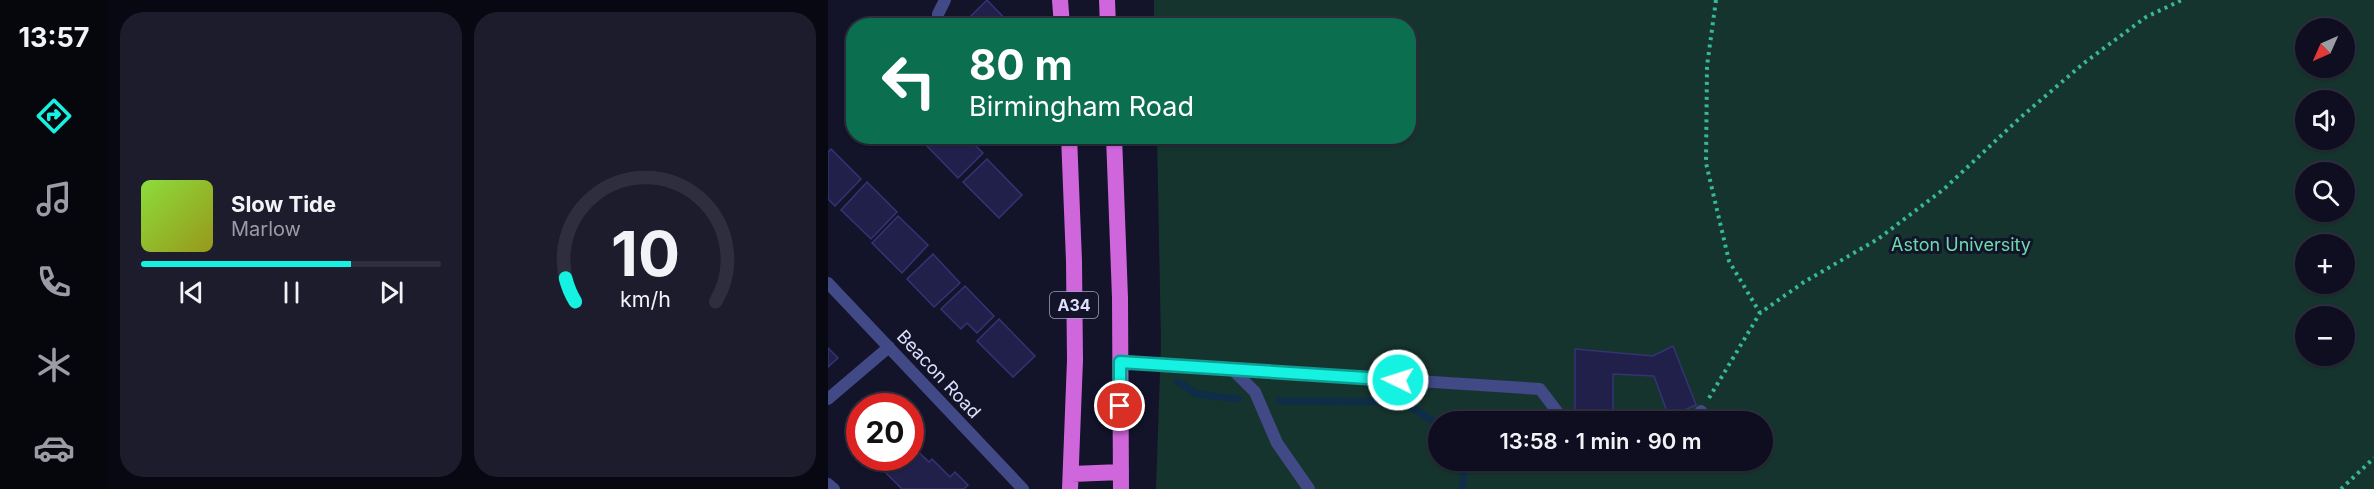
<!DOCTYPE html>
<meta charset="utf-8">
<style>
body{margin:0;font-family:Inter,sans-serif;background:#1c1c2d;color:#f1f3f6;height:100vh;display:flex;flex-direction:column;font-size:22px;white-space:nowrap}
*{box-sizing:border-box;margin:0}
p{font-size:20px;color:#9b9ca5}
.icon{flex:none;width:33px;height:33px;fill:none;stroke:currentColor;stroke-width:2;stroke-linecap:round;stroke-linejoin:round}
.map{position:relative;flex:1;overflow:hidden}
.sheet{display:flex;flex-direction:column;gap:12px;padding:12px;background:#080812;width:720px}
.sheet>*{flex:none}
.guide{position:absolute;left:18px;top:18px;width:570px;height:126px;border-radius:24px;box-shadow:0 2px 4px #0004,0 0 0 2px #2e2e3e;background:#0b6e4f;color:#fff;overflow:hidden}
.needle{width:39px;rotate:225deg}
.buttons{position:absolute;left:1467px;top:18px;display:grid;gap:12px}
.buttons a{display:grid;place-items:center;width:60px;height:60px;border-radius:50%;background:#0e0e20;box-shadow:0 2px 4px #0004,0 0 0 2px #2e2e3e;font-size:30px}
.speed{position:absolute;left:18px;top:393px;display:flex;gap:12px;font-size:30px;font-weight:700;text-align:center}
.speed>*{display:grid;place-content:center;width:78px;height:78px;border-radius:50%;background:#0e0e20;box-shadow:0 2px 4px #0004,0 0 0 2px #2e2e3e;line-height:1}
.speed .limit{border:9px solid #d22;background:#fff;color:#111}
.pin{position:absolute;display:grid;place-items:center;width:51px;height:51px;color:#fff;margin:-26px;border:3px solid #fff;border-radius:50%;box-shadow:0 2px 6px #0007}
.me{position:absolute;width:66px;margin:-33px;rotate:274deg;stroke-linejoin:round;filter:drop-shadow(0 0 4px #0008)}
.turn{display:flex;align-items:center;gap:21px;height:126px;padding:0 24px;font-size:27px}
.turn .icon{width:78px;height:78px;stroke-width:2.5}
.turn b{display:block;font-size:42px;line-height:51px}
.sheet .card{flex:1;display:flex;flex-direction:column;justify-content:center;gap:9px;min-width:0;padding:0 21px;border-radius:24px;background:#1c1c2d}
.sheet .dial{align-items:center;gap:0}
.dial svg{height:156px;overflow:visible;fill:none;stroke:#2e2e3e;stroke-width:7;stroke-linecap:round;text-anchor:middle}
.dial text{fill:#f1f3f6;stroke:none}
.song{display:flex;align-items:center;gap:18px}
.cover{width:72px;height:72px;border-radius:9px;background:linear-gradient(135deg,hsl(90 70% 55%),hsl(60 70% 35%))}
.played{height:6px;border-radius:3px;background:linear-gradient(90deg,#15f2e1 70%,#2e2e3e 70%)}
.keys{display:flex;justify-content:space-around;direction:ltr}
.sheet .tiles{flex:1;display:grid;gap:12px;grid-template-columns:repeat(2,1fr)}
.trip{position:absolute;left:600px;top:411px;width:345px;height:60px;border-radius:30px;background:#0e0e20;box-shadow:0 2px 4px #0004,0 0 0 2px #2e2e3e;font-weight:600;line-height:60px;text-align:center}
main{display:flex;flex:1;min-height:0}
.tabs{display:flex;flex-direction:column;width:108px;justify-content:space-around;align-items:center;background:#06060d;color:#9b9ca5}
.tabs .icon{width:42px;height:42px}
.tabs .selected{color:#15f2e1}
.tabs b{font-size:27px;color:#f1f3f6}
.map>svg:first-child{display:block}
.green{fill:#16342e;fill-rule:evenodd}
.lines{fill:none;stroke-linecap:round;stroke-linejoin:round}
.stream{stroke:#0e2d48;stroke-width:7}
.building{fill:#21204a;stroke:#353375;stroke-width:1.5}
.path{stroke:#38b799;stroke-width:4;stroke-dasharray:3 4.5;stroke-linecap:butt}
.service{stroke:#414a86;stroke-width:12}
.minor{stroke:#414a86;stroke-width:12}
.trunk{stroke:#d066dc;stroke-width:16}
.route-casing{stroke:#0e9d92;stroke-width:15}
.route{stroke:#15f2e1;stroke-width:10}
.labels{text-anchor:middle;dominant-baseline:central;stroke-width:6;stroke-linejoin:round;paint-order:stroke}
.shield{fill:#13132a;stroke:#a1a2be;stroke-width:1.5}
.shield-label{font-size:16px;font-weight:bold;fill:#dee0fd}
.park-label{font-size:18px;fill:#6cdbac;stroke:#13132a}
.street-label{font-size:18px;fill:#dee0fd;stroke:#13132a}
</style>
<main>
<nav class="tabs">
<b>13:57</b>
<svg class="icon selected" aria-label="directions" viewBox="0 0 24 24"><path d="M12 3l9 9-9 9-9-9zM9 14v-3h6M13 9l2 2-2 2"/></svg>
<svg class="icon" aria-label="music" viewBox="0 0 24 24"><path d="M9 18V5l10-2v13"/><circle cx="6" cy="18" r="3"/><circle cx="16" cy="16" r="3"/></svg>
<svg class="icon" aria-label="phone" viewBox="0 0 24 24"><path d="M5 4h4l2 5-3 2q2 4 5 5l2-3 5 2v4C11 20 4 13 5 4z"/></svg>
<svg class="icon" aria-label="climate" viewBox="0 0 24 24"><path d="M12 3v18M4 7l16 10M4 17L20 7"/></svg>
<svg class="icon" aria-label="car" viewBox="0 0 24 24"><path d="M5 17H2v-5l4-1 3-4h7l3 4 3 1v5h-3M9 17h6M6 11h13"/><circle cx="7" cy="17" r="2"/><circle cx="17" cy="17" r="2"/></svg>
</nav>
<section class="sheet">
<div class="tiles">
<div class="card">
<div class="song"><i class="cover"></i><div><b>Slow Tide</b><p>Marlow</p></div></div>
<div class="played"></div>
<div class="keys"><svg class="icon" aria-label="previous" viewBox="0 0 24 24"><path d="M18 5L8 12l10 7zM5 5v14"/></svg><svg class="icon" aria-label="pause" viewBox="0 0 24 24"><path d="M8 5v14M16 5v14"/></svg><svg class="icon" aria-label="next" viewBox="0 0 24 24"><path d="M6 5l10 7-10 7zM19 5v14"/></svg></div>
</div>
<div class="card dial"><svg viewBox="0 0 100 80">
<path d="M14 69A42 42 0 1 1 86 69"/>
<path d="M14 69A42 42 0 0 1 9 57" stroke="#15f2e1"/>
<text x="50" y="56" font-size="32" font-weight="700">10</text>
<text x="50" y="72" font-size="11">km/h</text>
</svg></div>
</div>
</section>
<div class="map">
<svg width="1546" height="489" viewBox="0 0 1546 489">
<rect width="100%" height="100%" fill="#13132a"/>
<path class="green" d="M326,0H1546V489H328L333,343L329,137L580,136V26L326,25ZM1478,28H1516V68H1478ZM1478,100H1516V140H1478ZM1478,172H1516V212H1478ZM1478,244H1516V284H1478ZM1478,316H1516V356H1478ZM610,422H934V460H610Z"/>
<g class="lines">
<path class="stream" d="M350,382L369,394L410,399
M451,401L575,402L610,424
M632,460L636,478L634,489"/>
</g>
<path class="building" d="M159,0L184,26H139L136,23Z
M26,57V73L17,65Z
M107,136H138L155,153L130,178L98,145Z
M3,149L33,179L7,206L0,199V152Z
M159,159L194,195L171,218L135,182Z
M39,182L69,212L43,239L13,210Z
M70,216L100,245L74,273L44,243Z
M105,254L132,283L106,307L79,279Z
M137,286L166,316L149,333L139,323L133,329L113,309Z
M171,319L207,356L185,377L149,341Z
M845,346L868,405L841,417L826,376L785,374V417L747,416V349L825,356Z
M0,348L10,358L0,367Z
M32,419V435L23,426Z
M82,444L101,462L104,459L122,477L127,472L140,485L136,489H74L58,473L63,467L54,458H82Z"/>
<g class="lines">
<path class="path" d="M888,0L879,66L878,163L901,261L932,313
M881,398L932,313L976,282L1050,239L1116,189L1193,117L1256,63L1318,17L1354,0
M1513,489L1546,458"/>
<path class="service" d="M292,362L404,369L427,392L449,443L481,489
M404,369L712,389L737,422
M866,422L873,411"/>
<path class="minor" d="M110,26V14L117,0
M195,136L197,138
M0,283L195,489
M0,399L61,347
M0,484L6,489"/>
<path class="trunk" d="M232,0L234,26
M279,0L280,26
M241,136L246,261L247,360L242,489
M286,136L292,298L293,489
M244,474L293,472"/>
</g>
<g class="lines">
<g class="route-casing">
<path id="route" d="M292,406V362L570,380"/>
</g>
<use href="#route" class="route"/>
</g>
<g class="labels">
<rect class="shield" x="222" y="292" width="48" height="26" rx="4.5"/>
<g class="shield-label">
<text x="246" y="305">A34</text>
</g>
<g class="park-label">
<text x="1133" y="244">Aston University</text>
</g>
<g class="street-label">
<text transform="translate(111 374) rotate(47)">Beacon Road</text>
</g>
</g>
</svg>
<div class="buttons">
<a><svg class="needle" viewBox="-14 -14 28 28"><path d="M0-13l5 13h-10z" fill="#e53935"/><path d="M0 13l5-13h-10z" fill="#9b9ca5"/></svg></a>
<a><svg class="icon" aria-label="sound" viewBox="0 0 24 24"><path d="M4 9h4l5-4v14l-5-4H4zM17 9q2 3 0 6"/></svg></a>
<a><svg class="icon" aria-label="search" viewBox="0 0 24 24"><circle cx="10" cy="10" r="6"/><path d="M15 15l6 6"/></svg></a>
<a>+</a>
<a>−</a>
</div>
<div class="speed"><div class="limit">20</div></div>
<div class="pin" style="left:292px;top:406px;background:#d93025"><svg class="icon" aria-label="arrive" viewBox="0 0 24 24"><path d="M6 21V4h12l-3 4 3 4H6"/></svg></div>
<svg class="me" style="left:570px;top:380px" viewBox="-20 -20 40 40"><circle r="17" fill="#15f2e1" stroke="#fff" stroke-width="3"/><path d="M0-11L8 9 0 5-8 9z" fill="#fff"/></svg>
<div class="trip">13:58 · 1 min · 90 m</div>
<div class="guide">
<div class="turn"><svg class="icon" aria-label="left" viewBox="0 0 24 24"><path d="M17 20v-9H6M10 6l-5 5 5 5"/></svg><div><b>80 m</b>Birmingham Road</div></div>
</div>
</div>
</main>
